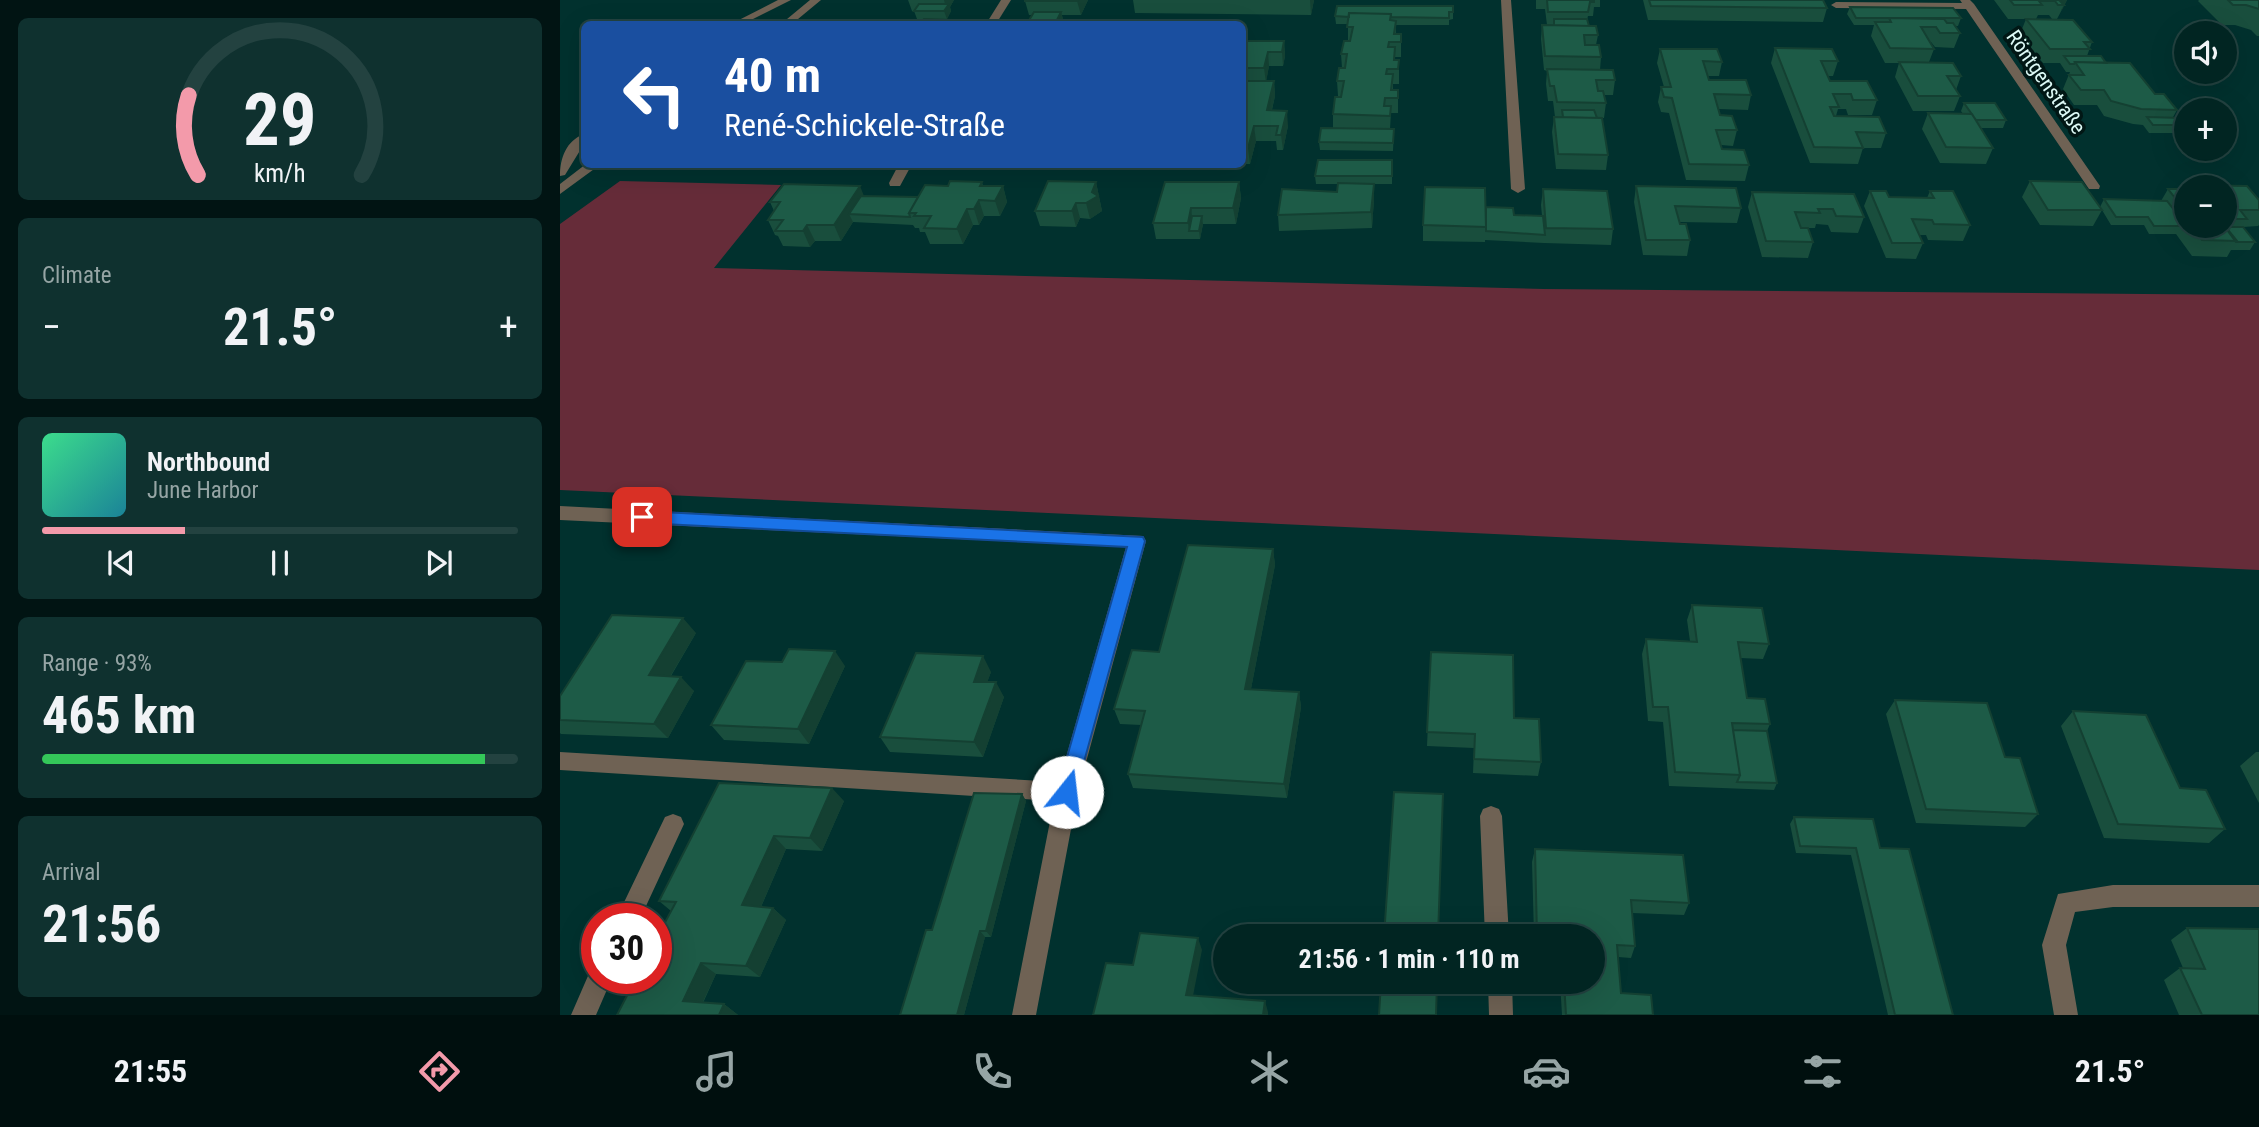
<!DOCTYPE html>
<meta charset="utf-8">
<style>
body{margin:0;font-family:"Roboto Condensed",sans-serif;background:#0f312f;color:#f1f3f6;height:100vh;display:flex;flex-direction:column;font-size:26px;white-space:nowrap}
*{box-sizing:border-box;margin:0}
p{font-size:23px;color:#96a5a5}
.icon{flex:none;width:38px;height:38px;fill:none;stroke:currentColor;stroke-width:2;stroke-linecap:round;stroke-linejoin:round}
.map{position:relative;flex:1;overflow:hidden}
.side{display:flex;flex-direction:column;gap:18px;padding:18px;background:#011413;width:560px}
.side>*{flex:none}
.guide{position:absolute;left:21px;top:21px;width:665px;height:147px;border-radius:10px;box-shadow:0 7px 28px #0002,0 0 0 2px #234240;background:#1a4fa0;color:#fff;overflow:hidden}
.fabs{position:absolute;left:1614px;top:21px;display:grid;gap:14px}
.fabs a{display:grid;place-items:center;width:63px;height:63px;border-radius:50%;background:#012522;box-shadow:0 7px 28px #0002,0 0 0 2px #234240;font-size:35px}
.speed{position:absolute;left:21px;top:903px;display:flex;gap:14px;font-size:35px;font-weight:700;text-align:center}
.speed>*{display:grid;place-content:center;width:91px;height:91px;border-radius:50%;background:#012522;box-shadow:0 7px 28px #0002,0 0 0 2px #234240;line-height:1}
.speed .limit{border:10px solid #d22;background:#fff;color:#111}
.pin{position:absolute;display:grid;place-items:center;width:60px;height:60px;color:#fff;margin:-30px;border-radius:14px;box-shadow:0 4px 10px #0006}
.me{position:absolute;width:77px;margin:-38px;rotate:16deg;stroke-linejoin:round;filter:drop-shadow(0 0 5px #0008)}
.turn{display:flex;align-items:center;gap:24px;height:147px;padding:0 28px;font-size:32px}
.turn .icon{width:91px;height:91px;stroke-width:2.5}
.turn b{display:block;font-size:49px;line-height:60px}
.big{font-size:52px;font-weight:700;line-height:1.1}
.side .card{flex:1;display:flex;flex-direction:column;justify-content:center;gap:10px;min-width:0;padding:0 24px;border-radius:10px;background:#0f312f}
.side .dial{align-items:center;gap:0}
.dial svg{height:182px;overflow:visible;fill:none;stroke:#234240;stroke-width:7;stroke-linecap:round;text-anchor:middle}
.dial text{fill:#f1f3f6;stroke:none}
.song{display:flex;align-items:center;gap:21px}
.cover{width:84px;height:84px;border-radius:10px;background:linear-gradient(135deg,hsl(150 70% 55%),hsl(190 70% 35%))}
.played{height:7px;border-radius:4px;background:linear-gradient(90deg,#f39aaa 30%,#234240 30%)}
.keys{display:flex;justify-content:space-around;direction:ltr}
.heat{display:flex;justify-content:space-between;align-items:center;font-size:38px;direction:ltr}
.charge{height:10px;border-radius:5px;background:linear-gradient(90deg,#34c759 93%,#234240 0)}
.trip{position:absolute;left:653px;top:924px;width:392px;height:70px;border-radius:35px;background:#012522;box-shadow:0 7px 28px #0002,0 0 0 2px #234240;font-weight:700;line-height:70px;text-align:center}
.dock{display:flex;height:112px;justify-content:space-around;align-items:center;background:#000f0e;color:#96a5a5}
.dock .icon{width:49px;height:49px}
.dock .selected{color:#f39aaa}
.dock b{font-size:32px;color:#f1f3f6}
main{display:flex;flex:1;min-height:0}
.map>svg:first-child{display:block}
.green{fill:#662c39}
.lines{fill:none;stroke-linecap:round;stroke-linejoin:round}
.minor{fill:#6f6254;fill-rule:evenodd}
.wall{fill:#194e3d}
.shaded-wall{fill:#144032}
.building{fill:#1d5b47;stroke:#144032;stroke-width:2}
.route{fill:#1a73e8;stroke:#114b97;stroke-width:2}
.labels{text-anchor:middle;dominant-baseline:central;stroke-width:7;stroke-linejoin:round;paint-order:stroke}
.far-street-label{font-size:21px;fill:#ddfaf6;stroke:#011715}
</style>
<main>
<section class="side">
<div class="card dial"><svg viewBox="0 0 100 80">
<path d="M14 69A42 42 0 1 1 86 69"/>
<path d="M14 69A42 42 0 0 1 10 34" stroke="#f39aaa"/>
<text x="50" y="56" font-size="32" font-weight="700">29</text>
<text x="50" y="72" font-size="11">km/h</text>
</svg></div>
<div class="card"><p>Climate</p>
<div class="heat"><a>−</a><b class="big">21.5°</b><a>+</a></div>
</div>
<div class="card">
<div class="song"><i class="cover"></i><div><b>Northbound</b><p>June Harbor</p></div></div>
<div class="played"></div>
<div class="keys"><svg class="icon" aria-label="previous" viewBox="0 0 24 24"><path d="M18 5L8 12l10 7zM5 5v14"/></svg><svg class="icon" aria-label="pause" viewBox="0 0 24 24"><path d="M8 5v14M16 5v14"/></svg><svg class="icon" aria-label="next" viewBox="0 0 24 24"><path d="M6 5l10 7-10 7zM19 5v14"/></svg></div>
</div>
<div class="card"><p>Range · 93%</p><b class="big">465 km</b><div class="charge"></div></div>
<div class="card"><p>Arrival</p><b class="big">21:56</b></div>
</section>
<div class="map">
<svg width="1699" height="1015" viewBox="0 0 1699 1015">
<rect width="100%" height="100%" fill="#01312e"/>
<path class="green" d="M60,181L221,185L154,268L984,289L1699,295V570L0,490V224Z"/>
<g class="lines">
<path class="minor" d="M218,0H231L183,24H171Z
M250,0H261L232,24H221Z
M441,0H451L436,24H426Z
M941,0H951L965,189L958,193L951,189Z
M1400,0H1410L1414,4L1540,186L1539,189H1529L1406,9L1276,8L1271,5L1276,2L1402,3Z
M24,134V144L5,175L0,176C0,158 6,141 24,134Z
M26,164H41L0,194V184Z
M339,164H352L340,186H330L329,183Z
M0,506L583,536L586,541L518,792L476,1015H452L494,801L0,770V752L499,782L566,547L0,520Z
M931,806L939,809L942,816L949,936H925L920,816L923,809Z
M113,814L121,817L124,824L80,919H56L105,817Z
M1553,885H1699V907H1553L1515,912L1506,945L1518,1015H1494L1482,945L1498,894Z
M37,967V978H52L36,1015H11L31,969Z
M928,982H952L953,1015H929Z"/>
</g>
<path class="wall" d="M348,0H394L390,7L391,11L387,19H357L354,11H352Z
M528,0L521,15H502L503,20L501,22L511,23L468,22L472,15H469L465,1Z
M573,0H754L751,15L575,13Z
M976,0H1040V7H1034L1033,16H1028L1027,20L1028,26L1038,35L1036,45L1041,57L1040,70L1055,80L1053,95H1044L1046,103L1044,118H1042L1048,155L1046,170L996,169L992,132L994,117H995L993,101H988L986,84L987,71L984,70L981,39L982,25H987L985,9H976Z
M1083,0H1263L1267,8L1263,22L1088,20Z
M1434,0H1507L1497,19H1492L1489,15H1478L1476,19H1448Z
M1639,0H1699V36H1697L1691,30L1675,25H1662L1638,1Z
M893,6V19L889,20V25H836V34H841V57H835V60H839V84H833V90H838V113H831L830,129H834L833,151L760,150L759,142L773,128V114L781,96H778L777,81L782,68L781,54L788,41V24H776L775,16Z
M1290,7L1401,18L1398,26H1395L1400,33L1394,48L1375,47L1371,42H1369L1374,49L1369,62L1401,76L1396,90L1400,96L1394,111H1353L1335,77L1339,63H1325L1311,36L1314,25H1294L1287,14Z
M1466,19L1532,42L1527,56L1546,63L1595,94L1617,110L1613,117L1626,123V129L1624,133H1589L1583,125L1573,124L1544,116L1537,105H1514L1503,89L1510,72H1506L1500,63H1483L1460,34Z
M682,41H724L725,56L723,66H709L706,81H714L715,96L712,110L728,126L723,150H717L716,141H696L690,164H682Z
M1215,48L1278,61L1273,76H1268L1270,81L1317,100L1312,115H1288L1286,109H1278L1276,116L1326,133L1321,148H1303L1298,164L1250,163L1211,63Z
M1100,49L1162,62L1159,76H1148L1149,80L1191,95L1188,110L1159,109L1160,115L1177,130L1173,146L1161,145L1162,149L1189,165L1185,181L1126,180L1109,113L1101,112L1098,102L1101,87H1104L1097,63Z
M1404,103L1446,120L1443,128H1420L1433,148L1426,164L1380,163L1362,129L1368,113L1403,114L1401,111Z
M832,160V184H814V199L812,228L719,231L718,215L777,192L778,184H756L755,176Z
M1470,181L1522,182L1540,207L1544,199L1601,201L1608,189H1626V226H1664V187H1629L1630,185L1687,186L1699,200V225L1698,226L1683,227L1695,242L1690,250H1671L1667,257L1632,256L1616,234H1589L1584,225H1551L1542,210L1533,226L1480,225L1462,197Z
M422,182L423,186H443L447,202L440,216H424L419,225H413L403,244H370L365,232H360L359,228H355L353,225L293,222L281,241H255L250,247L223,246L218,236L215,235L208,220L214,211L210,202L304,196L358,197L388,186Z
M536,182L542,211L530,219L520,218L516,227L480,226L475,211Z
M679,182L681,198L676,224H643L640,239H596L593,223Z
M1076,186L1181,208L1177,223L1119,222L1130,240L1127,256L1083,255L1074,202Z
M983,189L1053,229L1051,245L984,243L925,240V242L863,241V225L926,207L954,215L982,216L981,205Z
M1310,191L1329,197L1367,198L1370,191L1410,225L1403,241L1368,240L1366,235H1359L1363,243L1356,259L1326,258L1304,206Z
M1192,192L1294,194L1304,217L1298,233L1271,232L1268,225L1256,224L1255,228H1241L1253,242L1248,258L1202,257L1188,207Z
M713,549L715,565L691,689L739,692L741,707L727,798L573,788L568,774L581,725L560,724L554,709L599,652Z
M1132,605L1209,644L1203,659L1180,658L1187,698L1210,724L1207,731L1217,783L1214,790L1109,786L1103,722L1088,721L1082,654L1086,639L1130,641L1127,620Z
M136,633L111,676L134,691L108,738L1,734L0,733V696Z
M871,652L954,718L981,762L978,776L913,773L914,748L867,746Z
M285,666L249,744L164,740L151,725Z
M431,672L427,682L444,697L423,757L330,752L320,737Z
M1335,700L1445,757L1478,814L1465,827L1356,823L1326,714Z
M1513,711L1620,788L1665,829L1649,843L1544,838L1501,726Z
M1696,752H1699V803L1680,766Z
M159,783L284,801L262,851L226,849L201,907L213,908L226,920L200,977L156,974L143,1003L164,1004L178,1015H57L111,911L99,901Z
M462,794L466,801L431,937H425L404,1015H340L372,930Z
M1234,817L1320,848L1393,1015H1328L1291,855L1236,853L1230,824Z
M975,849L1129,903L1124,915L1072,913L1075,946L1071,958L1058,957L1061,993L1093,1015H1002L1000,982H1032V936H974L972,862Z
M1627,928L1699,1015H1619L1604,980L1620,968H1623L1611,940Z"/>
<path class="shaded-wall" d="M384,0H394L390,7L391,11L387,19L384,11L386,8Z
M518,0H528L521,15L517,1Z
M750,0H754L751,15Z
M1496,0H1507L1502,10H1501L1504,5Z
M501,12L503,20L500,24L495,23Z
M724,41L725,56L723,66L722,52Z
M708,52L709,66L706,83L704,68Z
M714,81L715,96L708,125L707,110Z
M727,111L728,126L723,150L721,135Z
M694,126L696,141L690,164L688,148Z
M536,182L542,211L530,219L526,203Z
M679,182L681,198L676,224L673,208Z
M814,184V199L812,228L811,212Z
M300,186L306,201L289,214L293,222L281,241L274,225Z
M443,186L447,202L440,216L435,201Z
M419,200L424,216L419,225L414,209Z
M516,203L520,218L516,227L512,211Z
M631,208L633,224L629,231L630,239L628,223Z
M407,209L413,225L403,244L397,229Z
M642,216L643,224L640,239L639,231Z
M247,225L255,241L250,247L243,231Z
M713,549L715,565L688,704L685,689Z
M123,618L136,633L102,690L89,675Z
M275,651L285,666L249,744L238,729Z
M423,656L431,672L422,697L414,682Z
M121,677L134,691L108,738L94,724Z
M436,682L444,697L423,757L414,742Z
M739,692L741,707L727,798L724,784Z
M272,788L284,801L262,851L250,838Z
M462,794L466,801L431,937L426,931Z
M214,836L226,849L196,918L182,905Z
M213,908L226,920L200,977L186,966Z
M420,931L425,937L404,1015H397Z
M638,938L642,950L631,1006L626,995Z
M141,963L156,974L138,1012L123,1001Z
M705,1001L708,1012V1015H703Z
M164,1004L178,1015H159Z"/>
<path class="building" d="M465,0H518L517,1H465Z
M987,0H1034V2H1030L1028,12H988Z
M1089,0H1263L1267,8L1091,6Z
M1450,0H1499L1504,5H1498L1495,1H1479L1482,5H1454Z
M1668,0H1699V9L1686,5H1673Z
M359,4H389L384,11H354Z
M777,6H893V12H889V18L831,17V14L789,13V17L775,16Z
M1290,7L1393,8L1401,18H1296Z
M474,12H501L496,22H468Z
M789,13L831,14L830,20L836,21L834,34H841V42H829L828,47H835L834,60H839L838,69H827L826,74H833L831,90H838V98H825L824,106H831L830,116L773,114L775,97H781L784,81H777L779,68H785L787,54H781L784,41H790L793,27H787Z
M1329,18L1384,19L1387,23H1393L1400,33H1380L1376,27H1361L1374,49L1330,48L1315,22H1331Z
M364,19L391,20L387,24H361Z
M994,19H1027L1029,26L994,25Z
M1466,19L1513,20L1532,42H1524L1530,49H1490Z
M316,21L356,22L354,24H313Z
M463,22H511L509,24H461Z
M449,23H462L461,24H448Z
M511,23H533L532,24H511Z
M982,25L1036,26L1038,35H1024L1025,45H1039L1041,57L985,56Z
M682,41H724L722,52H708L704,68H682Z
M1215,48L1272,49L1278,61H1261L1270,81H1307L1317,100H1293L1291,94H1273L1279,107H1270L1274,116L1319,117L1326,133L1296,132L1303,148L1254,147Z
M1100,49H1157L1162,62L1143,61L1149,80H1186L1191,95L1154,94L1160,115L1172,116L1177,130H1156L1162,149L1184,150L1189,165L1129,164L1112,98L1104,97L1101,87H1111Z
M1504,56H1541L1546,63L1515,62L1514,64H1510Z
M1339,62L1393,63L1401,76H1387L1400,96H1358Z
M1515,62L1570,63L1595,94H1604L1617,110L1581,109L1551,101L1544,90H1521L1509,75H1524Z
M987,69L1053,70L1055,80H1036L1038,91H1043L1046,103L997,102L994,86H990Z
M682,81H714L707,110L727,111L721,135H716L718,126H694L688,148H682Z
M1404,103H1435L1446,120H1416Z
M1002,110H1034L1037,118L1003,117Z
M1368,113L1412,114L1433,148L1386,147Z
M994,117L1042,118L1048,155L998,154Z
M1587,117L1622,118L1626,123V125H1593Z
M761,128L834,129L833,143L759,142Z
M758,160H832V176H755Z
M390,181L422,182L420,186H443L435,201L419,200L414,209H407L397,229L364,228L371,216H354L356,213H349L365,185L388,186Z
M488,181L536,182L532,192L538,196L526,203H516L512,211H475Z
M1470,181L1522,182L1542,210H1488Z
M605,182H679L673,208H631L628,223H593Z
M778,183L814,184L811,212L718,215L722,189L777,192Z
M224,184L300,186L274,225H247L243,231H215L223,220H208L220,202H210Z
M1630,185L1687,186L1699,200V210H1680L1687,219H1664V187H1633Z
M1076,186L1176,188L1181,208L1115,206L1120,224H1126L1130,240H1086Z
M865,187L925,188L926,227L863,225Z
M983,189L1047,191L1053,229L986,228Z
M1608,189H1626V219L1620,212H1626Z
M1310,191H1326L1329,197L1374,198L1370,191H1393L1410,225L1374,224L1372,220L1352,219L1363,243H1332Z
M1192,192L1294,194L1304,217L1276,216L1273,209H1258L1260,213L1235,212L1241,228H1248L1253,242L1206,241Z
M301,196L358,197L349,213L350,217L289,214Z
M1544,199L1607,201L1618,215L1616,219L1621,226H1594L1588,217H1556Z
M926,207L953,208L954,215L983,216L985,235L926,231Z
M632,216H642L639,231H629Z
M1664,225L1677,241L1642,240L1631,226Z
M1665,227H1683L1695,242H1676Z
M628,545L713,549L685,689L739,692L724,784L568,774L585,711L554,709L572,650L599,652Z
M1132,605L1202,608L1209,644L1178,642L1187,698L1205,699L1210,724L1172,723L1180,775L1115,772L1108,707H1093L1086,639L1137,642Z
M52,615L123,618L89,675L121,677L94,724L0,720V696Z
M229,649L275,651L238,729L151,725L186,661L222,662Z
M871,652L953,655L954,718L979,719L981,762L914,759L915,734L867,732Z
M356,653L423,656L414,682H436L414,742L320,737Z
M1335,700L1427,703L1445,757L1460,758L1478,814L1366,809Z
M1513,711L1586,715L1620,788L1646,790L1665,829L1558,824Z
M1173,730L1207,731L1217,783L1177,782L1180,775Z
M159,783L272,788L250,838L214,836L182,905L213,908L186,966L141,963L123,1001L164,1004L159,1015H57L76,978H96V939L116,902L99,901Z
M834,792L883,794L878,936H824Z
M414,793L462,794L426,931H420L397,1015H340L366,930H372Z
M1234,817L1313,819L1320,848L1349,849L1393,1015H1335L1296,848L1240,846Z
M975,849L1123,855L1129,903L1071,900L1075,946L1057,945L1061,993L1091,995L1093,1015H1006L1004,982H1032V936H977Z
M1627,928L1699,929V1015H1642L1620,968L1645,969Z
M580,933L638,938L626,995L705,1001L703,1015H533L546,963L573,965Z
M821,982H877L876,1015H819Z"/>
<path class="route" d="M82,511L583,537L585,541L514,798L507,800L500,798L497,792L567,547L82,523L74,517Z"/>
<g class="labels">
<g class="far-street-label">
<text transform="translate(1486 82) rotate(55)">Röntgenstraße</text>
</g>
</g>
</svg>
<div class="fabs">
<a><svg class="icon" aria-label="sound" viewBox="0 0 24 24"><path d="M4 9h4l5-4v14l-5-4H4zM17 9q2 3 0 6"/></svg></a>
<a>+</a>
<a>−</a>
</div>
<div class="speed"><div class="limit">30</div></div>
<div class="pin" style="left:82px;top:517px;background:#d93025"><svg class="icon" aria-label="arrive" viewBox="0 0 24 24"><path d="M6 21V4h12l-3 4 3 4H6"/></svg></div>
<svg class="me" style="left:507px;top:792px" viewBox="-20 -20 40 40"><circle r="19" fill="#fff"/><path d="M0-13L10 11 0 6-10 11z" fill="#1a73e8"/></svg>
<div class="trip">21:56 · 1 min · 110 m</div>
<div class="guide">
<div class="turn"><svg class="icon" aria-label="left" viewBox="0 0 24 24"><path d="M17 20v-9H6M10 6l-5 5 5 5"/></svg><div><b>40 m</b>René-Schickele-Straße</div></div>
</div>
</div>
</main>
<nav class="dock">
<b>21:55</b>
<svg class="icon selected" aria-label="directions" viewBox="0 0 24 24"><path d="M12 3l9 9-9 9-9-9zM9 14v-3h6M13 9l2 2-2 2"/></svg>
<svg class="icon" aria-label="music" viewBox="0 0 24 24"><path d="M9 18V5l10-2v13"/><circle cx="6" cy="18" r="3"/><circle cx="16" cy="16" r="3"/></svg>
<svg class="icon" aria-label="phone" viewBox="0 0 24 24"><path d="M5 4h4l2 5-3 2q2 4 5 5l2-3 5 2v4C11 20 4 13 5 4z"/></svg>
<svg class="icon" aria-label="climate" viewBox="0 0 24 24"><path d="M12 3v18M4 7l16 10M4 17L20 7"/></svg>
<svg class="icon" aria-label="car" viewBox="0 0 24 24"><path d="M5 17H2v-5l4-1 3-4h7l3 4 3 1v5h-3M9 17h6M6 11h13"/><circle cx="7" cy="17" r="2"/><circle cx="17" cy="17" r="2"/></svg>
<svg class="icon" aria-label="filters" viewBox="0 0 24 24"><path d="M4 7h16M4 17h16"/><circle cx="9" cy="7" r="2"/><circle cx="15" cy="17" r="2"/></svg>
<b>21.5°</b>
</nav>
